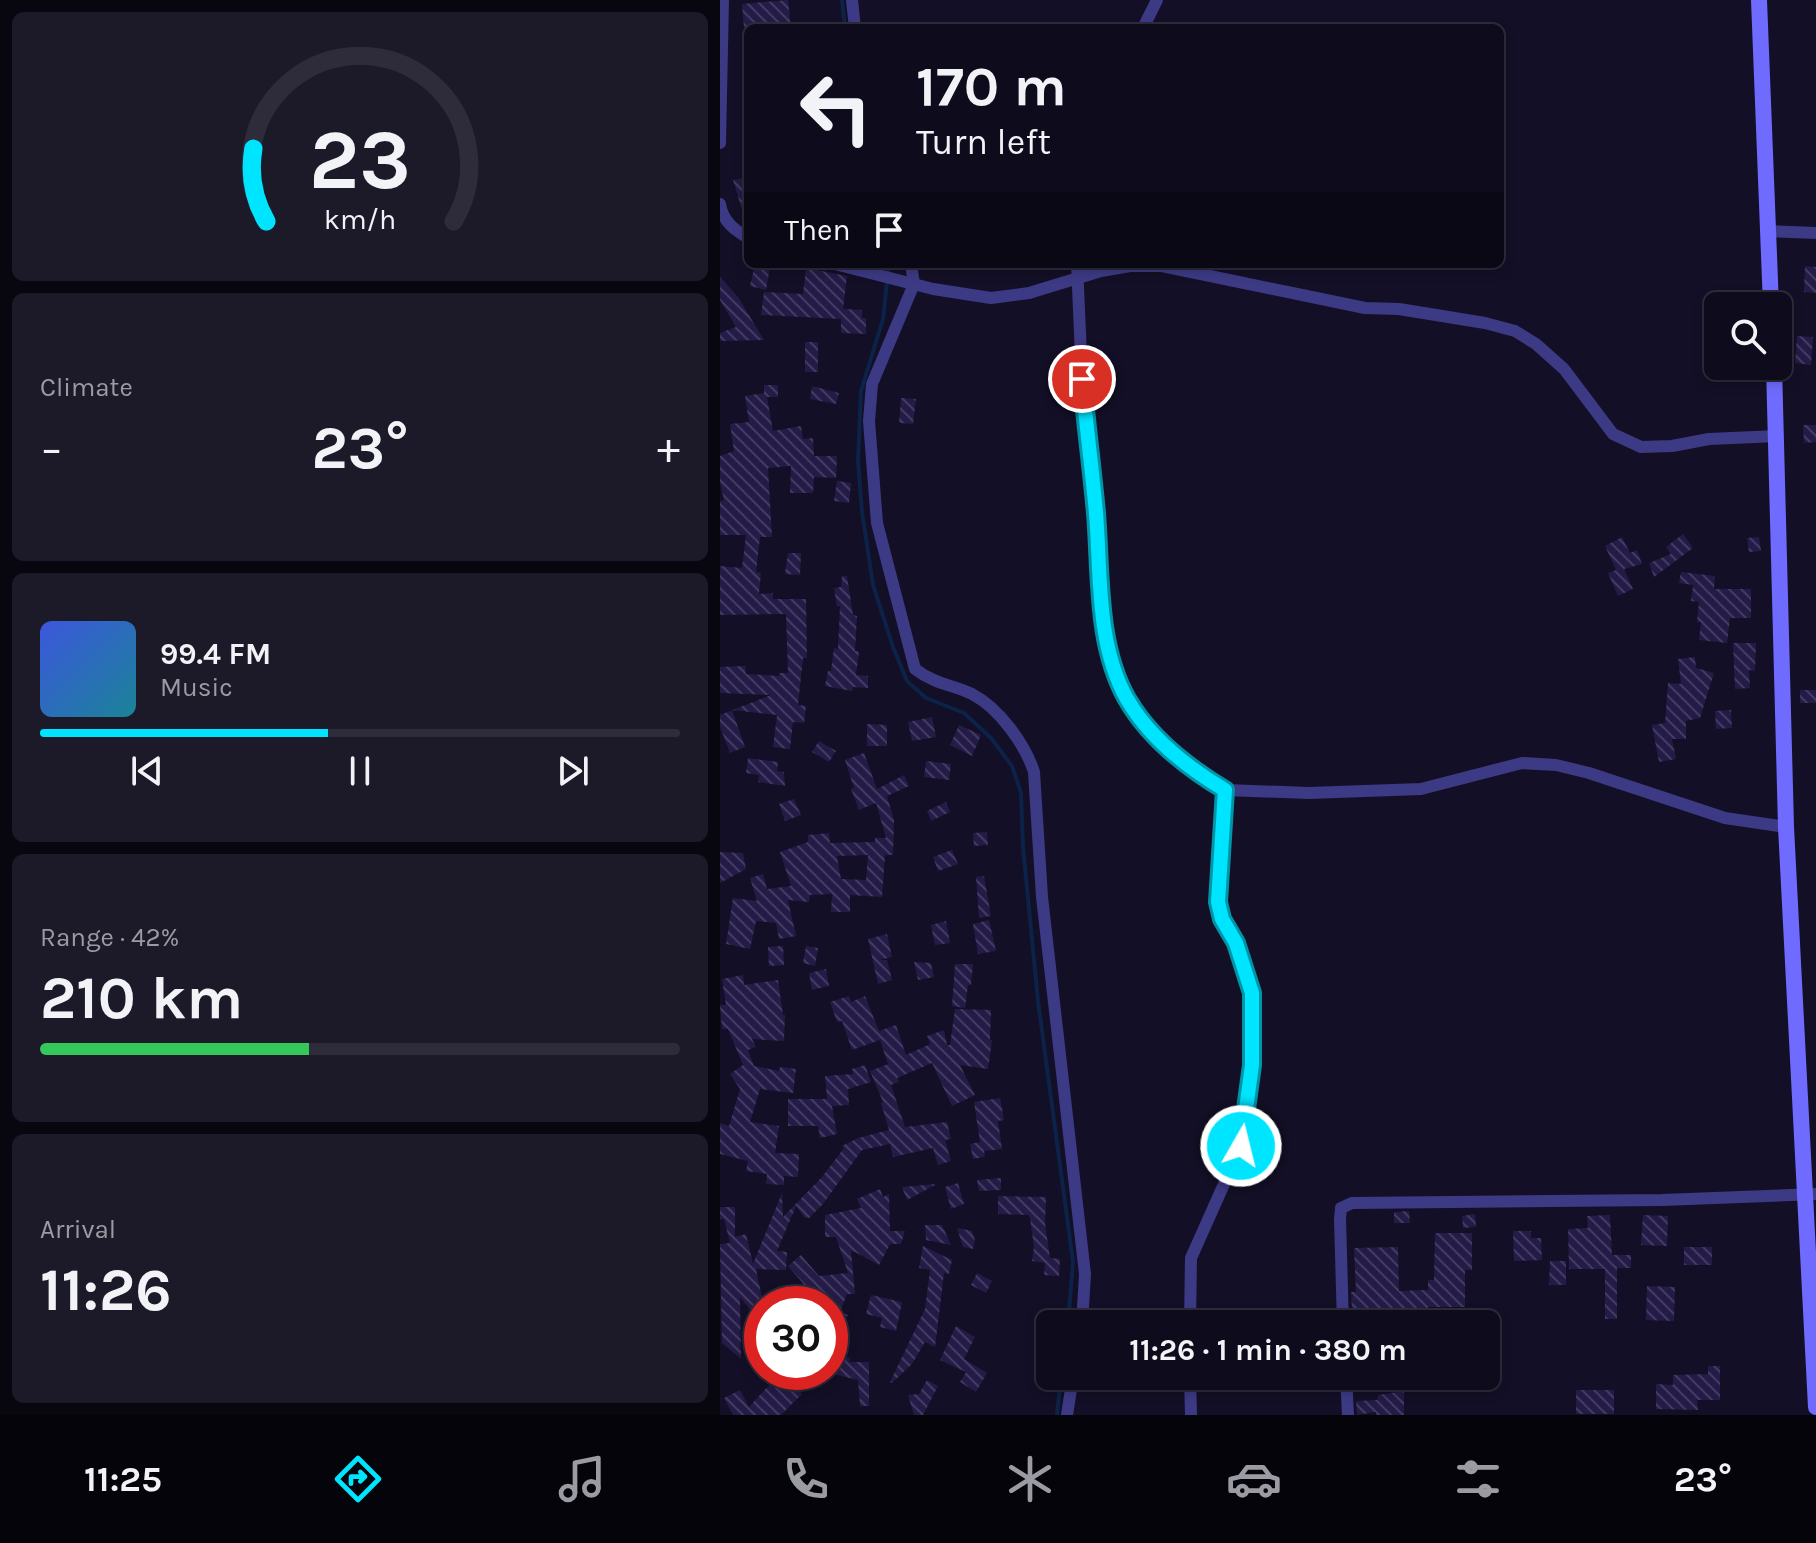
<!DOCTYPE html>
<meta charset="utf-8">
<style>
body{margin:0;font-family:Karla,sans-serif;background:#1c1929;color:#f1f3f6;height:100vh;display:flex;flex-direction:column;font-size:30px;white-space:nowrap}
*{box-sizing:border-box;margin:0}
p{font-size:26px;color:#9b9ba3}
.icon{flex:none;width:44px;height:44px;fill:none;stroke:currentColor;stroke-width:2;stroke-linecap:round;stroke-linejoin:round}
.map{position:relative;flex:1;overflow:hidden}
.details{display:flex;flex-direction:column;gap:12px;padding:12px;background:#08060f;width:720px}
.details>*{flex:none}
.top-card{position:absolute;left:24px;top:24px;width:760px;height:244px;border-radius:12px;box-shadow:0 4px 12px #0003,0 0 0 2px #2e2b3b;background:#0e0b1c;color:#f1f3f6;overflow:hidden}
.tools{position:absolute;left:984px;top:292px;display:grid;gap:16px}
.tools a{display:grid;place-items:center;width:88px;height:88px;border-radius:12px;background:#0e0b1c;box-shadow:0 4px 12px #0003,0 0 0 2px #2e2b3b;font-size:40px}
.speed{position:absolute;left:24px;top:1286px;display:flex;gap:16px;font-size:40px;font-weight:700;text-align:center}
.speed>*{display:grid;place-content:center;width:104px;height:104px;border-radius:50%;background:#0e0b1c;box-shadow:0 4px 12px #0003,0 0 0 2px #2e2b3b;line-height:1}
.speed .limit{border:12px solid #d22;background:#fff;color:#111}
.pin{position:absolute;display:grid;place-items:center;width:68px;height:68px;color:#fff;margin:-34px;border:4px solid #fff;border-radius:50%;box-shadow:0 2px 8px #0007}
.me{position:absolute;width:88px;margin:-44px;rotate:8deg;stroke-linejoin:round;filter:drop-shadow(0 0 6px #0008)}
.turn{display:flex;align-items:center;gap:28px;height:168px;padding:0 40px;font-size:36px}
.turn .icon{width:104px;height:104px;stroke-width:2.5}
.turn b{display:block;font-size:56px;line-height:68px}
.then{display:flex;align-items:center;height:76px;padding:0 40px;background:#0003;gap:16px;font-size:30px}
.big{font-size:60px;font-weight:700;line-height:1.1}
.details .tile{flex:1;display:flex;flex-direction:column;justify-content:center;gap:12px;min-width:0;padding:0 28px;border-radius:12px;background:#1c1929}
.details .dial{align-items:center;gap:0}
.dial svg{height:208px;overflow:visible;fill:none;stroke:#2e2b3b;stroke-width:7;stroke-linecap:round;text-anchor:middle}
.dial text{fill:#f1f3f6;stroke:none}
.song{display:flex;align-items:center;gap:24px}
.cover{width:96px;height:96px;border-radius:12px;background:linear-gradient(135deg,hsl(230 70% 55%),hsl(190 70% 35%))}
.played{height:8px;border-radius:4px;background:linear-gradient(90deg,#00e5ff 45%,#2e2b3b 45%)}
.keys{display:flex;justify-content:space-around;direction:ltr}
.heat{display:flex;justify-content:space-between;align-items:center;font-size:44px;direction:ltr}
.charge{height:12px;border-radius:6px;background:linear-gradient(90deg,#34c759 42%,#2e2b3b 0)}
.trip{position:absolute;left:316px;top:1310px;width:464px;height:80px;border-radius:12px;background:#0e0b1c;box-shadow:0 4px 12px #0003,0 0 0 2px #2e2b3b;font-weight:700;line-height:80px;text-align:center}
.tabs{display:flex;height:128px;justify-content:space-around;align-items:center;background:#06040b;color:#9b9ba3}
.tabs .icon{width:56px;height:56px}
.tabs .selected{color:#00e5ff}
.tabs b{font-size:36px;color:#f1f3f6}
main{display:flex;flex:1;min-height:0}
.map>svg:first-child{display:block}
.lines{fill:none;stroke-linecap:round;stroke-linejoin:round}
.stream{stroke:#0c2248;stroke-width:4}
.building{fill:url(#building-back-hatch);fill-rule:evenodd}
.street{stroke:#3d3a85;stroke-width:12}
.secondary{stroke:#6f6bff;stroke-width:16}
.route-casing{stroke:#0095a6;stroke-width:20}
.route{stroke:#00e5ff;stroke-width:14}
</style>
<main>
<section class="details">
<div class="tile dial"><svg viewBox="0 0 100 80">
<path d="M14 69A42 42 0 1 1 86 69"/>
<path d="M14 69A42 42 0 0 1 9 41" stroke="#00e5ff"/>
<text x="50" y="56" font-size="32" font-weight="700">23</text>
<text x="50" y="72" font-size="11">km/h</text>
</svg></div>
<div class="tile"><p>Climate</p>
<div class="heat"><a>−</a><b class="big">23°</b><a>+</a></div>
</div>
<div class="tile">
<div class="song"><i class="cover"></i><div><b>99.4 FM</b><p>Music</p></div></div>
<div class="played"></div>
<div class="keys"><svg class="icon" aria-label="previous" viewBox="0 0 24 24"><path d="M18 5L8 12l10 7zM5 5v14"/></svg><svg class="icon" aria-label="pause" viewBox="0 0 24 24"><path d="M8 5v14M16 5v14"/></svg><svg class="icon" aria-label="next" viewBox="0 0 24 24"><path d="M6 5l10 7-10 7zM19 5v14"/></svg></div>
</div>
<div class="tile"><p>Range · 42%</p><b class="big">210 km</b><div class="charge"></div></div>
<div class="tile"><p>Arrival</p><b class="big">11:26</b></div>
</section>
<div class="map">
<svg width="1096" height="1415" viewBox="0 0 1096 1415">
<defs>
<pattern id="building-back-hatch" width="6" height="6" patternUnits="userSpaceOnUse" patternTransform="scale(2)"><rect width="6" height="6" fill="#241b47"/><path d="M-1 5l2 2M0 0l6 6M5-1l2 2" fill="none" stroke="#433b63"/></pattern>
</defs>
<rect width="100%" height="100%" fill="#130f26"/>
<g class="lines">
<path class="stream" d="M122,0L125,28
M169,264L163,319L141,391L138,461L142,512L153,585L173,647L187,681L206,698L244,713L271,738L292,766L301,793L303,847L318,1001L353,1262L348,1324
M337,1415L341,1376"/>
</g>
<path class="building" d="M68,0L71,28H24L22,4Z
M28,178V220H25L13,180Z
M35,264L50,267L46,290L30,286Z
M1085,266L1096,267V293L1084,292Z
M86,268L127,276L123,309L142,310V318H146V334L121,333V319L41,315L44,292L83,294Z
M0,277L18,297L44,340L0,341V333L16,327L0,300Z
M1077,336L1093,337L1091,365L1075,363Z
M85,342H98V372H85Z
M44,385H58V397H47L53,431L81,426L83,439L93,438L94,456H117L116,478L94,477L93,493H70L71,466L48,468L52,537H40L36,572L41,573L39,594L53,593V599H86L87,658H83L78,705L86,706L84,723L73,722L70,749L53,747L57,715L12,710L25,747L10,753L0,727V715L51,695L0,693V667L25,666L26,674L59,676V673H68L66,614L0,615V566L22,568L26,535H0V501L4,500L0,483V456L14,451L10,424L29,422L25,396L44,393Z
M92,386L119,393L116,404L90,399Z
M181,398L196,399L193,424L179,423Z
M1083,425H1096V442L1084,443Z
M117,481L131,483L129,503L114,501Z
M963,534L973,548L934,577L929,563L951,554L946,547Z
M902,537L910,553L917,550L922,564L904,569L913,589L898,596L888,573L896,570L885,546Z
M1039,537L1041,551L1029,552L1027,538Z
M68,553H81L80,575L65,574Z
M961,572L995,576L994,589H1031V618H1010L1007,643L979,640L981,622H977L979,602L971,601L973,585L959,583Z
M122,576H127L133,615L137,616L135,651H139L136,675L148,676V688L133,687L132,691L105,686L108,671H111L114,648L118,649L120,606L117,607L114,588L121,587Z
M1013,643H1036L1035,671L1029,670L1030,688L1015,689Z
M975,657L976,668L994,673L980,718L966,721V739H952L956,759L939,762L932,725L945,723L948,683L961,684L958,659Z
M1080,690H1096V703H1080Z
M1011,710L1012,728L996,729L995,711Z
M212,717L216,737L192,741L188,722Z
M147,724L167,725V746H147Z
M239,725L261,735L252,756L230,745Z
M99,741L116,751L109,762L92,752Z
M144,753L157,789L184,775L189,786L167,796L174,820L173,855H165L162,897L130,895V912H111L112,894L90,895L89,902L68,900L76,936L59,939L56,923L36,921L30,949L6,944L13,898L37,901L30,878L43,874L47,889L71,886L60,852L88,842V835L109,833L110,843L155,842V838H166L156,803L139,810L131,789L134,788L125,760ZM148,855L146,880L121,879L117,856Z
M28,758L58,762L57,771L64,772L65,786L38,782L39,775L26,773Z
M206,761L231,764L229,780L204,777Z
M74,799L81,815L65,821L59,804Z
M226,802L230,812L211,821L207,811Z
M267,832L268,845L254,846L253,833Z
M232,850L238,864L218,871L213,857Z
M0,852L23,853L26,869L0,883Z
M264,876L271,916L259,918L256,877Z
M269,920L276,951L258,954L253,924Z
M226,921L230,943L215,945L211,925Z
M167,934L172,957L159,960H167L172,980L158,984L148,939Z
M63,946L64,965L49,966L48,947Z
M86,946L98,948L95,966L83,963Z
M194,962L211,963L214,977L198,980Z
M235,964H253L251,985H248L245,1008L232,1006Z
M106,969L109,986L92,990L89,973Z
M23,975L24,985L58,980L63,1015H65L64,1041L32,1039L36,1047L28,1050L34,1066L59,1071L60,1067L76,1069L73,1093L40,1089L30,1122L59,1126L55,1153L79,1154L78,1177L64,1176V1185L46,1184L47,1174L26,1171L28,1161L0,1154V1123L9,1126L20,1089L10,1074L23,1065L8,1029H2L0,1005H6L2,979Z
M129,996L131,1002L145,996L159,1031L176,1025L186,1055L210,1044L207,1036L224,1030L227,1045H230L235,1009L271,1010L270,1040L272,1041L268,1069L240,1065L255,1095L232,1106L212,1063L177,1078L179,1082L171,1085L185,1127L227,1122L231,1139L225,1140L231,1161L218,1165L213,1148L173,1157L170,1144L142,1150L103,1204L89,1218H85L76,1206L57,1251L67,1252L66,1270L36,1269L42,1298V1325L20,1297L21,1359L2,1343L0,1244L10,1243L4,1219L0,1220V1207H15V1237L26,1234L33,1264L62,1193L63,1217L102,1177L124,1148L122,1146L138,1138L169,1130L161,1103L163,1102L150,1071L168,1064L160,1040L132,1050L122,1021L117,1022L110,1002Z
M145,1065L151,1082L128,1089L129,1105L112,1106L117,1134L100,1138L98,1126H68V1099H107L105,1076L133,1074L132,1069Z
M280,1098L284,1120L278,1121L282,1149L264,1151L265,1157L253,1159L250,1144L260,1142L254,1102Z
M281,1178V1190L259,1191L257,1180Z
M238,1183L244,1204L231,1209L225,1187Z
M217,1184L187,1200L182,1187Z
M160,1189L163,1197L169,1194L170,1231H185L181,1244H170L159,1265L131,1250L135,1294H127L120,1312L128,1315L110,1339V1304H74L87,1288L68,1266L81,1255L99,1276L128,1273L116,1237H105V1215L141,1208L137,1199Z
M278,1196L326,1197L325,1223L330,1258L340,1259L339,1276L324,1275L325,1263L312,1261L314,1247L310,1218L308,1215L278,1214Z
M689,1211L690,1223H674V1212Z
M755,1214L756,1227L743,1228L742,1216Z
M890,1215L892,1255H911V1268H897V1319H885V1269H849L848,1229L868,1228L867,1216Z
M923,1215L948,1216L947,1246L921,1245Z
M205,1225H222L231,1245L206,1240Z
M237,1228L252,1231L255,1240L253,1249L243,1247Z
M793,1231H811V1238H821L822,1260L794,1261Z
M715,1233H752V1270H745V1307H708V1314H692V1324H673L674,1311L632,1312L631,1292H636L634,1248L678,1247L679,1291L708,1290V1280H714Z
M203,1246L232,1260L229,1274L224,1273L215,1347L205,1342L192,1364L172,1383L170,1382L205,1309L210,1270L199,1268Z
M964,1247H992V1265H964Z
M830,1261H846V1285H829Z
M257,1273L272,1281L266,1293L251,1285Z
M927,1286L955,1287L954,1321L926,1320Z
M151,1295L182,1302L176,1331L160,1327L162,1318L146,1314Z
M236,1326L255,1337L244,1359L267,1373L256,1392L240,1382L246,1372L220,1360Z
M113,1354L130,1358L129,1362H149V1406H140L138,1380L109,1373Z
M988,1366H1000V1400H977L978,1410L936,1409V1384L953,1385V1375L988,1374Z
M56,1372H84L74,1385L82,1394L61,1415H13L4,1398L20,1390L29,1407L50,1384L43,1379Z
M207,1380L218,1386L203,1415H194L188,1395L199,1394Z
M856,1390H894V1414H856Z
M684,1391V1415H656V1412L637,1415L636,1401L657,1400L658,1395Z"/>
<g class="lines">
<path class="street" d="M132,0L135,28
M423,28L437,0
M0,143L3,0
M0,204C3,221 13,229 28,238
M1047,231L1096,233
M115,264L213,289L271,298L309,293L381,271L410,266H442L645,308L679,309L765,323L795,331L816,344L844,369L893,434L921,447L952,446L989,439L1057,436
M191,264L194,284L152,384L149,421L157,523L195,669C216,685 231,684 252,694C279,708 305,744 314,772L322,897L365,1274L362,1324
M357,264L362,379L385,632L396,673L407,700L426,725L477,773L505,790L589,793L701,789L802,763L836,765L869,773L1005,818L1066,827
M470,1324L471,1258L521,1146L532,1065V993L516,943L502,919L498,902L505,790
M623,1324L620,1219L621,1208L632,1203L942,1200L1096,1194
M470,1376L471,1415
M626,1376L628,1415
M347,1415L353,1376"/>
<path class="secondary" d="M1039,0L1051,306
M1054,366L1066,827L1096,1407"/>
</g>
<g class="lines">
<g class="route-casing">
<path id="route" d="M362,379C366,424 372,469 376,513C381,574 376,644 407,699C429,737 468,768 505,790L498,902L502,919L516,943L532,993V1065L521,1146"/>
</g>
<use href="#route" class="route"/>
</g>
</svg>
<div class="tools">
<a><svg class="icon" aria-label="search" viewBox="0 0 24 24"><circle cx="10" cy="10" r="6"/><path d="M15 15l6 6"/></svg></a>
</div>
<div class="speed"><div class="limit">30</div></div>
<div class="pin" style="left:362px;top:379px;background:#d93025"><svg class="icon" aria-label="arrive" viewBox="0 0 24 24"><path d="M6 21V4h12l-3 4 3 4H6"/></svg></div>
<svg class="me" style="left:521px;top:1146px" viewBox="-20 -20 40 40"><circle r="17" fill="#00e5ff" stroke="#fff" stroke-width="3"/><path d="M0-11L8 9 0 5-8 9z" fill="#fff"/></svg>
<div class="trip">11:26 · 1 min · 380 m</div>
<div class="top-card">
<div class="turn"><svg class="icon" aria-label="left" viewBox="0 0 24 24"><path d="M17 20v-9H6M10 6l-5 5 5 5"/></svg><div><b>170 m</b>Turn left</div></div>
<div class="then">Then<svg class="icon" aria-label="arrive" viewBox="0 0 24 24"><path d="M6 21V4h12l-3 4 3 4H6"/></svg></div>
</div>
</div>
</main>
<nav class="tabs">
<b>11:25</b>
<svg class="icon selected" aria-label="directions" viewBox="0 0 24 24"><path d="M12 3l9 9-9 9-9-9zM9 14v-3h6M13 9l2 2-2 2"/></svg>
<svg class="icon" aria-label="music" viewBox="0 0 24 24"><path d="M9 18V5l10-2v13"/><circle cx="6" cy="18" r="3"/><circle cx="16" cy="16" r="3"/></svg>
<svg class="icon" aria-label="phone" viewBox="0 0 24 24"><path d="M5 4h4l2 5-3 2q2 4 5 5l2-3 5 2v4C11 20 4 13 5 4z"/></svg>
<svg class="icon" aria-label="climate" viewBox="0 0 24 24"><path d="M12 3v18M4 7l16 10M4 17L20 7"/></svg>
<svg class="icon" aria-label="car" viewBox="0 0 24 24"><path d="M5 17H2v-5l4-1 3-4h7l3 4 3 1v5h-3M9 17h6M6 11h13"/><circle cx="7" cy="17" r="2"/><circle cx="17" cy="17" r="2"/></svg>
<svg class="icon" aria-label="filters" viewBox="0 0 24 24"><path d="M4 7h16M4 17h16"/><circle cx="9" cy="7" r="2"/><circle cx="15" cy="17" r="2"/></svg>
<b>23°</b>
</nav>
